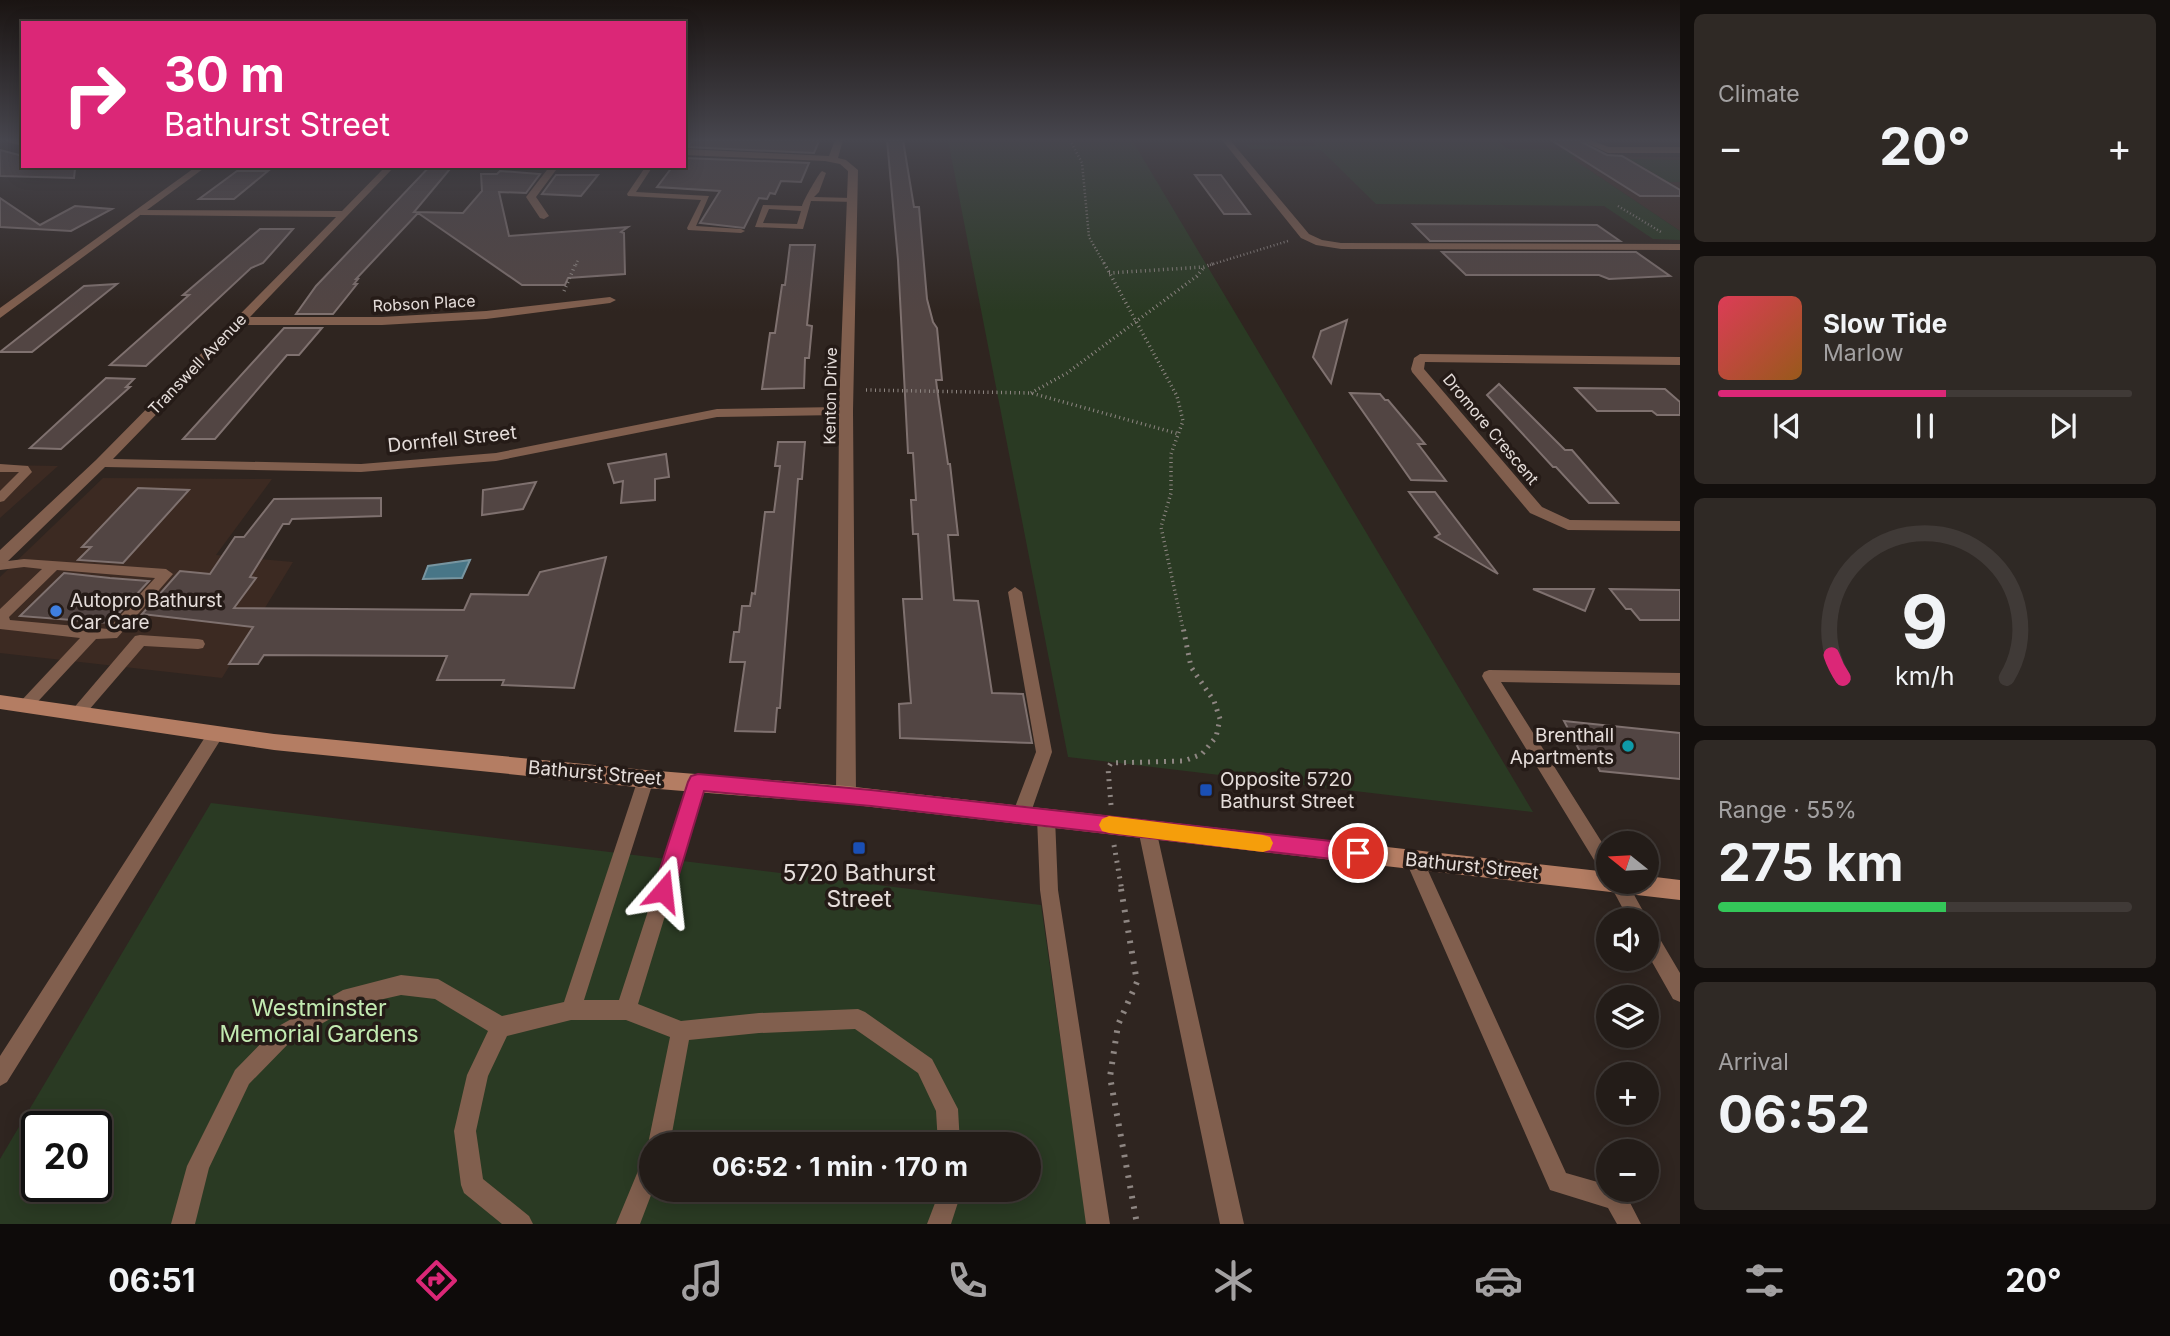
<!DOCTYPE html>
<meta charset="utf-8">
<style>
body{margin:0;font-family:Inter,sans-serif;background:#2f2925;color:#f1f3f6;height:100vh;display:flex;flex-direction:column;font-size:26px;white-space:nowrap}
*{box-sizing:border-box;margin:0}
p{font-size:23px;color:#a3a1a2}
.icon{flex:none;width:38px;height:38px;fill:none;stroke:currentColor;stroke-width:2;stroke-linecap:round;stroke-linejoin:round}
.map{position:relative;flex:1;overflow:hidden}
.drawer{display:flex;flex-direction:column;gap:14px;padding:14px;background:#130f0d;width:490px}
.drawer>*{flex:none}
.guide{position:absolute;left:21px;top:21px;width:665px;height:147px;border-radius:0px;box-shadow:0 4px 18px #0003,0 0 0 2px #403a37;background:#db2777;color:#fff;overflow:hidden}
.needle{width:46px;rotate:288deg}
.tools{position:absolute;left:1596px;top:831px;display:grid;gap:14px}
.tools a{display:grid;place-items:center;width:63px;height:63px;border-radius:50%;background:#231c18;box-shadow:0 4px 18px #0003,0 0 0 2px #403a37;font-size:35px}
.speed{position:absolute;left:21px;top:1111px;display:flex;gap:14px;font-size:35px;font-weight:700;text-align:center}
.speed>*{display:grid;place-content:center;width:91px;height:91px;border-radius:50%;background:#231c18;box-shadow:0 4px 18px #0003,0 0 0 2px #403a37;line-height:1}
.speed .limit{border:4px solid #111;border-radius:10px;background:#fff;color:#111}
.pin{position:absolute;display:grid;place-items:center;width:60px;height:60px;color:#fff;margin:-30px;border:4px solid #fff;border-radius:50%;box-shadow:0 2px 7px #0007}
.me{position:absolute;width:77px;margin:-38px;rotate:17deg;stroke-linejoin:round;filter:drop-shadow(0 0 5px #0008)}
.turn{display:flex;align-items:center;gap:24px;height:147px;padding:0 28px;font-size:32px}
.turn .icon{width:91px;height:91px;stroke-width:2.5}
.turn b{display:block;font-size:49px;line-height:60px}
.big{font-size:52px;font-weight:700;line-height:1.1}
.drawer .widget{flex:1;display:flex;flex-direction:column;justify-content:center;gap:10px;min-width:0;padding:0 24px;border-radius:10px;background:#2f2925}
.drawer .dial{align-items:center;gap:0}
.dial svg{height:182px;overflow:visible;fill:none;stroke:#403a37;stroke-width:7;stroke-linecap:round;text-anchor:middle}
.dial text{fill:#f1f3f6;stroke:none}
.song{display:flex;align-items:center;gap:21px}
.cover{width:84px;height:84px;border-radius:10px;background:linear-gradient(135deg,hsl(350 70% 55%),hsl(30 70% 35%))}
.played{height:7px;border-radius:4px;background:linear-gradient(90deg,#db2777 55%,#403a37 55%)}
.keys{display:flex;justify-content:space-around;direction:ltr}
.heat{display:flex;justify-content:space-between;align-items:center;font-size:38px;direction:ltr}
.charge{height:10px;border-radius:5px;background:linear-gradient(90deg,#34c759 55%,#403a37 0)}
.trip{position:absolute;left:639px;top:1132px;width:402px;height:70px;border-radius:35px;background:#231c18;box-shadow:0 4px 18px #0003,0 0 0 2px #403a37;font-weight:700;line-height:70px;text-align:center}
.menu{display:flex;height:112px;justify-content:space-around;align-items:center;background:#0e0b0a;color:#a3a1a2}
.menu .icon{width:49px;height:49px}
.menu .selected{color:#db2777}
.menu b{font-size:32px;color:#f1f3f6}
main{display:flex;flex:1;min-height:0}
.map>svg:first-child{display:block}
.commercial{fill:#3c2a22}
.built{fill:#3e2d26}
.green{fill:#2a3a23;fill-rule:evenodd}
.water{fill:#487687;stroke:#7795a0;stroke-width:2}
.building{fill:#524543;stroke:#7f716f;stroke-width:2}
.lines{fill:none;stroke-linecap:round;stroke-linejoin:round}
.path-far3{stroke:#8e8682;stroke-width:2.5;stroke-dasharray:1 2.5;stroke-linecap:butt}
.path-far2{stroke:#8e8682;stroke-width:3.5;stroke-dasharray:1 3.5;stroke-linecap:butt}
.path-far1{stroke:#8e8682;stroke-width:5;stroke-dasharray:2 6;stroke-linecap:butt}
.path{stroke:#8e8682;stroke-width:6;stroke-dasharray:2.5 8;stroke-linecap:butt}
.service{fill:#815f4e;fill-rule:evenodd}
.minor{fill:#815f4e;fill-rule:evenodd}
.tertiary{fill:#815f4e;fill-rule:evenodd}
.secondary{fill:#b47d63;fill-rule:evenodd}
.route{fill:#db2777;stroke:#8e194d;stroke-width:2}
.slow{fill:#f59e0b}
.shop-dot{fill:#3f7fe0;stroke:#251b17;stroke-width:2.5}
.culture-dot{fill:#0f9aa8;stroke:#251b17;stroke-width:2.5}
.transit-dot{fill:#1a4fb4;stroke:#251b17;stroke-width:2.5}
.labels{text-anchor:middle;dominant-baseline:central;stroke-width:7;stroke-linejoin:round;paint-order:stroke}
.far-street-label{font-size:16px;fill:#e5ddda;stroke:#251b17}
.street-label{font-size:19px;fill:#e5ddda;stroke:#251b17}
.poi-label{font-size:19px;fill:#e5ddda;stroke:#251b17;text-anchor:start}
.near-poi-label{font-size:23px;fill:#e5ddda;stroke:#251b17}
.near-park-label{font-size:23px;fill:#c2eab1;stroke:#251b17}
</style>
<main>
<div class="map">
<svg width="1680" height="1224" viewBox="0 0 1680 1224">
<rect width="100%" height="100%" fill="#2f2520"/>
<path class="commercial" d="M0,465L58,466L0,518Z
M103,478L272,479L216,555L293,562L222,678L0,653V577Z"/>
<path class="built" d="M1568,156L1680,157V231Z"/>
<path class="green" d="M948,140H1132L1533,812L1068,757Z
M1311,140H1495L1509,149L1578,150L1589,156L1570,157L1680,231V240L1653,239L1604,206L1376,204L1321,150L1250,149L1246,145L1316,146Z
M1629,159L1680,160V182H1669Z
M211,803L1041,905L1087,1224H0V1159ZM37,1127H96V1186H37ZM651,1144H1029V1190H651Z"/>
<path class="water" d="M470,560L462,578L423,579L428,566Z"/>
<path class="building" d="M693,140H785L819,141L814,153L687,147Z
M887,140H903L914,207H919L927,299L933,322L937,328L942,380H936L937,388L948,464H950L958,535H948L954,600L978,601L992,693L1023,694L1032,743L900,738L899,704L911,703L903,599H922L918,534H913L911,500H916L913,453H908L898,260Z
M1551,140H1578L1607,155L1622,156L1680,190V196H1640Z
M0,150L23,156V166H65L75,169L74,178L0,176Z
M684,158L809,163L801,182L781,181L775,194L770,193L767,199L759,198L744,228L700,223L720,191L657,187L673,166H684Z
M430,166L450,169L414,212L463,213L482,191L481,174H497L500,171L540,174L526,193L499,192L509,236L628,227L621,232L624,233L625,274L568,278L565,285H522L418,213L356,279H358L354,284H357L333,314H296L316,286Z
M237,171H268L234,199H199Z
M556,175H598L581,196L542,194Z
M1195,175H1221L1250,214H1224Z
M0,198L40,225L75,206L112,209L71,231L0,227Z
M1413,224L1597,225L1620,241H1430Z
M260,229H293L263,263L251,268L146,366L110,365L189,295H183Z
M790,245H815L807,325L812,326L809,358H805L804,388L762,389L770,333H775L782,285H785Z
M1442,252H1636L1670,276L1609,279L1599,275H1466Z
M117,284L32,352H0L84,286Z
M1347,320L1331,383L1313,357L1321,331Z
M284,328H322L299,355H287L215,439H183Z
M106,378L134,379L126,387H130L61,449L30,448Z
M1499,384L1565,450H1572L1618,503H1589L1556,467H1553L1487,395Z
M1575,388L1665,389L1680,402V415H1657L1652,411H1597Z
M1350,393L1380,394L1385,400H1388L1425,444H1418L1446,481L1411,480Z
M778,442H805L802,479H798L780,708H777L775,732L735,731L745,662H730L734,632H739L742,606H750L752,593L755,594L765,512H774L780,466H775Z
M666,454L669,477L655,479V500L621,503L623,481L614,483L608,464Z
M536,482L523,509L482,515L483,490Z
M138,488L189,490L123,563L78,560L91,547H82Z
M1409,492H1435L1498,574L1435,537L1440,534Z
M381,498V516L292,519L289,524H283L250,577L256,578L234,608L464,610L471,594L528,595L540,572L606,557L574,688L502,685L504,680H437L447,656L264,655L258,664H229L253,627L142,614L180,571L210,574L235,537H244L274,499Z
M64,573L110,578L149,581L110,623L20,616Z
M1533,589H1594L1585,611Z
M1610,589L1680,590V620H1640L1631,609H1626Z
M1564,721L1680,733V779L1600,771L1594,760L1584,759Z"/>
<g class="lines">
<path class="path-far3" d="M1070,140L1082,163L1089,237L1105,265
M1618,206L1661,232
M576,265L578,260
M1210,265L1288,241"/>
<path class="path-far2" d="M1104,263L1177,396L1183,421L1171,454V493L1161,527L1183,629
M1109,273L1204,267L1215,263
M564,291L576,263
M866,390L1031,393L1179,434
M1031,393L1067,373L1197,276L1204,267"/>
<path class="path-far1" d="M1111,805L1108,768L1111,763L1184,761L1202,754L1216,737L1220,719L1214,701L1191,667L1183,627
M1114,845L1122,891"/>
<path class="path" d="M1121,889L1137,982L1118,1025L1110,1077L1137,1224"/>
<path class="service" d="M646,166H653L636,192L709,196L696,226L741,229L745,231L741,233L688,230L687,228L701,200L628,196L627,194Z
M822,171L826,173L819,192L814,197L853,198L857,200L856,202L811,201L803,229L755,227L763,205L802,206C803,201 819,173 822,171ZM769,209L801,211L797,224L763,223Z
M0,464L28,466L32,472L4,501L0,502V491L19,472H0Z
M24,559L166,569L173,574L117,638L96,639L30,710L25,712L20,710L17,706L20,702L80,638L0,629V609L42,569L24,567L0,570V562ZM57,570L155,578L108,629L10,620L9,617Z
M1015,587L1022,592L1052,752L1030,815L1027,820L1021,822L1015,820L1012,815L1036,752L1008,592Z
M140,635L198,639L203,640L205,644L203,648L198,649L144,646L82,718L77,720L72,718L69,714L72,710L135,636Z
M1489,670L1680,673V685L1501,682L1608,852V875L1602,873L1484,680L1482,676L1484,672Z
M215,729L221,731L223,735L221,739L7,1082L0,1086V1056L209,731Z
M646,772L652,774L654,779L584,1000H619L690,782L692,777L698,775L704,777L706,782L638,1004L681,1021L759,1013L858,1009L865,1012L932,1059L958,1109L960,1144H938L936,1111L918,1073L855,1029L759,1033L689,1040L670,1144H651V1151L648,1144L670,1037L626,1020H571L507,1036L488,1076L476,1131L483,1179L529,1216L533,1224H502L464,1193L461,1185L454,1131L467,1075L488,1031L435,999L401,995L353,1006L291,1041L249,1084L209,1168L195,1224H171L187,1166L235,1070L277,1027L343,990L401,975L438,979L502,1016L564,1002L638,779L640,774Z
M1046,811L1052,813L1055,818L1058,890L1110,1224H1086L1040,890L1037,818L1040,813Z
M1147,821L1153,824L1156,829L1244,1224H1220L1138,829L1141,824Z
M1414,851L1420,853L1566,1173L1608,1185V1190L1624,1191L1641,1224H1617L1608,1208L1550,1190L1405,859L1408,853Z
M1608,881L1627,882L1648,920L1647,924V920H1629Z
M1647,926L1654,929L1680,973V1002L1673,999L1647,953Z
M651,1156V1190H653L640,1224H616L643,1159Z
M940,1190H962L951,1224H927Z"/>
<path class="minor" d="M6,140H23V146L7,142Z
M835,140H843L838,158L846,160L858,170L853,411L856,795L853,801L846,804L839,801L836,795L839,415L717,417L496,461L361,472L105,467L6,563L0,564V550L96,460L336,217L141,215L136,212L138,210L342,211L386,166H395L250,317H382L486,311L610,297L616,300L610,303L486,319L382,325H243L113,459L361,464L496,453L717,409L839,407L848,171L840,164L825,161L684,155V149L829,156Z
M1222,140H1230L1309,234L1322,240L1341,243L1680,244V250L1341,249L1316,245L1301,238Z
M1580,140H1590L1609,147H1680V153H1608Z
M550,166H559L536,197L549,216L544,219L540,218L526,197Z
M1420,354L1680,357V365L1425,362L1424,369L1542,507L1570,520L1680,521V531L1568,530L1530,513L1412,372L1411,369L1414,358Z"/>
<path class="tertiary" d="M197,166H207L0,318V308Z"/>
<path class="secondary" d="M0,695L274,734L646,770L846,786L1608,872V882H1647V876L1680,880V900L846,804L646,788L274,750L0,709Z"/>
</g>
<linearGradient id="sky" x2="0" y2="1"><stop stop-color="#1a1412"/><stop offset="0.45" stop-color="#47464e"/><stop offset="1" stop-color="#47464e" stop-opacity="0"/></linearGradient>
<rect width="1680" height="311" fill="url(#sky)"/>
<path class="route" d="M698,774L871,790L1358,844L1365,847L1368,853L1365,860L1358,862L871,806L704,791L674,891L671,898L663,901L656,898L653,891L688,782L691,776Z"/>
<path class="slow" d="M1109,816L1263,835L1270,837L1273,843L1270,850L1263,852L1109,833L1102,831L1099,825L1102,819Z"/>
<circle class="shop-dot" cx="56" cy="611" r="7"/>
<circle class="culture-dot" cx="1628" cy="746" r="7"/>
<g class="transit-dot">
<rect x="1199" y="783" width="14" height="14" rx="3.5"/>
<rect x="852" y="841" width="14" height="14" rx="3.5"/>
</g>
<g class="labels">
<g class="far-street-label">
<text transform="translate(424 303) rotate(-3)">Robson Place</text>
<text transform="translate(197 364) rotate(-46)">Transwell Avenue</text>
<text transform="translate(830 396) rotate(-89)">Kenton Drive</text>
<text transform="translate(1491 429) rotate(50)">Dromore Crescent</text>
</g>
<g class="street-label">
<text transform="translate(452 439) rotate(-6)">Dornfell Street</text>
<text transform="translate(595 773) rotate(5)">Bathurst Street</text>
<text transform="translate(1472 866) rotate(6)">Bathurst Street</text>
</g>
<g class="poi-label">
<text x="70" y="600">Autopro Bathurst<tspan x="70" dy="22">Car Care</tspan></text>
<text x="1614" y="735" text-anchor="end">Brenthall<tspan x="1614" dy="22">Apartments</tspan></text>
<text x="1220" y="779">Opposite 5720<tspan x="1220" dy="22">Bathurst Street</tspan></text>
</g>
<g class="near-poi-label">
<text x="859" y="873">5720 Bathurst<tspan x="859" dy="26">Street</tspan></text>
</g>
<g class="near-park-label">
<text x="319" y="1008">Westminster<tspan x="319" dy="26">Memorial Gardens</tspan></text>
</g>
</g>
</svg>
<div class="tools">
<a><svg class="needle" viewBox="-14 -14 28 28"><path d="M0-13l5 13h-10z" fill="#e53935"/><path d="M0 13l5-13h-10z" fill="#a3a1a2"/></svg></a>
<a><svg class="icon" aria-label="sound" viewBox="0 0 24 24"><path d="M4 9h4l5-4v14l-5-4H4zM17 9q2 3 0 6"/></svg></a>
<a><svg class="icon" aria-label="layers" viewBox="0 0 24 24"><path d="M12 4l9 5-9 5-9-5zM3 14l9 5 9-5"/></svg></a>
<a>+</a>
<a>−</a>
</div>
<div class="speed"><div class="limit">20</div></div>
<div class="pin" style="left:1358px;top:853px;background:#d93025"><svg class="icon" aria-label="arrive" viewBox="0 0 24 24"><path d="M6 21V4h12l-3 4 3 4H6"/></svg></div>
<svg class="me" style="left:663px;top:891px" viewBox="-20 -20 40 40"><path d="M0-17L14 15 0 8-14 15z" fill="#db2777" stroke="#fff" stroke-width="4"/></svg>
<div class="trip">06:52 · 1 min · 170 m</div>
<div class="guide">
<div class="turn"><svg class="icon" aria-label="right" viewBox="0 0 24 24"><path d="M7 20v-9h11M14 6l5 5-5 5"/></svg><div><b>30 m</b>Bathurst Street</div></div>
</div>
</div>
<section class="drawer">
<div class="widget"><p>Climate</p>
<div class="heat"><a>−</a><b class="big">20°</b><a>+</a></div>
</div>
<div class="widget">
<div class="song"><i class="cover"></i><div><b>Slow Tide</b><p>Marlow</p></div></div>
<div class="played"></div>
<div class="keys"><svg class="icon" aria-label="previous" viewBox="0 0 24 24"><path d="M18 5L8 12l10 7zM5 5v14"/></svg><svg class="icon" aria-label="pause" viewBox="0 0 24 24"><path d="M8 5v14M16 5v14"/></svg><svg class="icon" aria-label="next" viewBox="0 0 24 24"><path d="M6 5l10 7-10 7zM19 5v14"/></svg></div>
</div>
<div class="widget dial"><svg viewBox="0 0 100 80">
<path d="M14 69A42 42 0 1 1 86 69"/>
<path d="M14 69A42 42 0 0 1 9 59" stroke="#db2777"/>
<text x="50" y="56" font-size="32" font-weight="700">9</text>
<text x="50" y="72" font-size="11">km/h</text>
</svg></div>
<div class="widget"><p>Range · 55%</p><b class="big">275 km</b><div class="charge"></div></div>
<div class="widget"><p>Arrival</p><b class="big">06:52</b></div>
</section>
</main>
<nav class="menu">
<b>06:51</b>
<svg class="icon selected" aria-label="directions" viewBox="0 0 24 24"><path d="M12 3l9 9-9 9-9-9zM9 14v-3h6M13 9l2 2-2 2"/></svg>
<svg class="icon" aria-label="music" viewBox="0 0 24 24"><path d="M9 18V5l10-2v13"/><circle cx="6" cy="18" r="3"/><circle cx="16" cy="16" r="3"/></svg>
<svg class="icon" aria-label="phone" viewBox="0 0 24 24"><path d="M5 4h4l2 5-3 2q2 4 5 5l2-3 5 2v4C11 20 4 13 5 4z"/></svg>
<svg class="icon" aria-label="climate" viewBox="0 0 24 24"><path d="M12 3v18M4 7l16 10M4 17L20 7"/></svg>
<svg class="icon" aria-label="car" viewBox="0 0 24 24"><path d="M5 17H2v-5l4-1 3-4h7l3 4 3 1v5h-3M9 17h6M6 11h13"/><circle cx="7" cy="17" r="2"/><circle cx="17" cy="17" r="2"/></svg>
<svg class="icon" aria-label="filters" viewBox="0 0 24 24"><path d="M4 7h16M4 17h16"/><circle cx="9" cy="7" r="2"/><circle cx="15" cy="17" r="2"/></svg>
<b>20°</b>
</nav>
